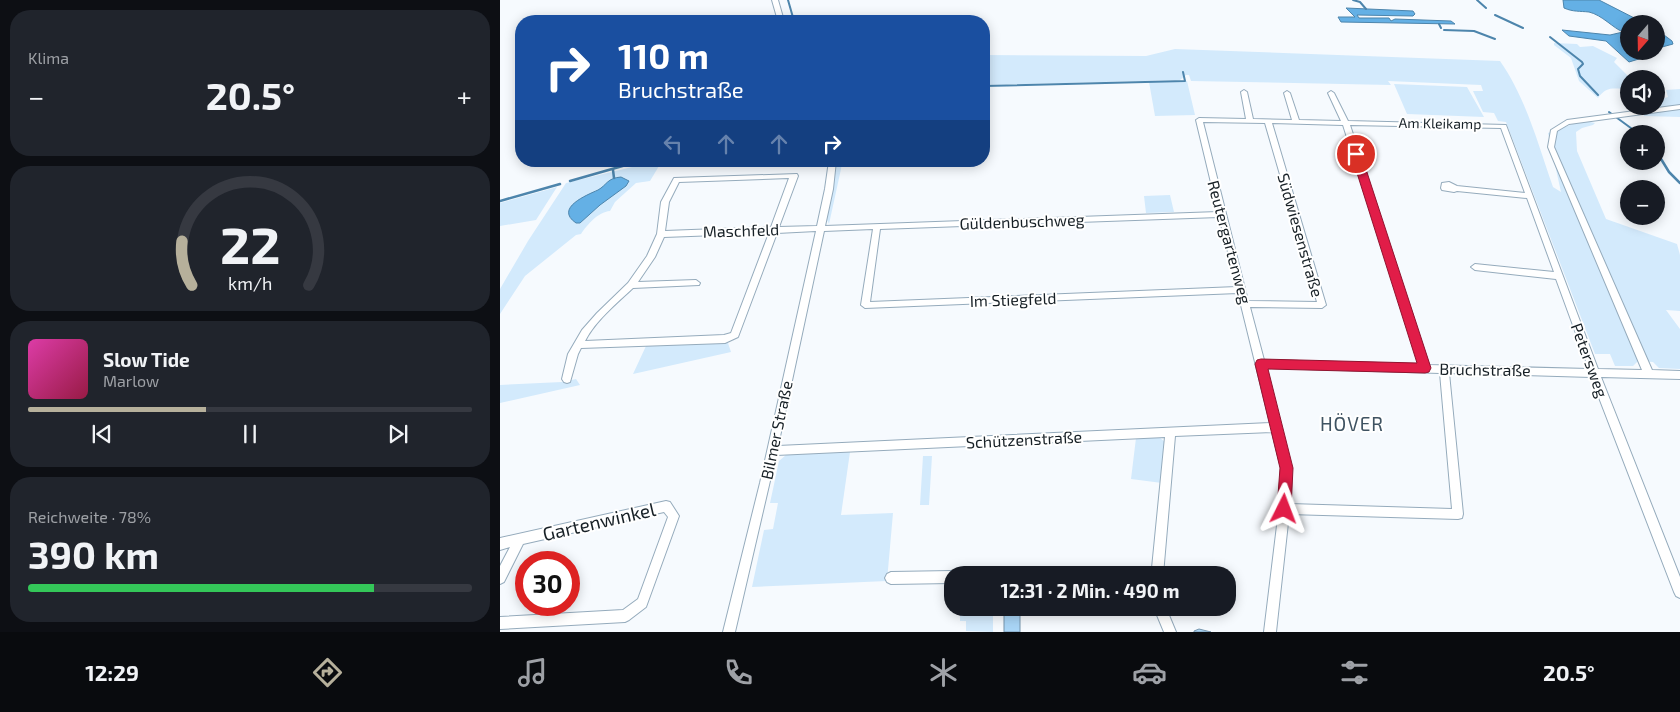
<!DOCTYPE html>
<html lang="de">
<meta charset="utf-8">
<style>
body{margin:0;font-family:"Exo 2",sans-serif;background:#20242c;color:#f1f3f6;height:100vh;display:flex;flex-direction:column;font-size:19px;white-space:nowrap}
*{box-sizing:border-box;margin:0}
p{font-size:16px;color:#9ea1a6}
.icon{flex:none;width:28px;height:28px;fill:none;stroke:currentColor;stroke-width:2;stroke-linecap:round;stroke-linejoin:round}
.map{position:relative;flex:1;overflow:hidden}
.drawer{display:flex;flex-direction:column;gap:10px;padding:10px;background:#0d0f14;width:500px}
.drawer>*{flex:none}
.guide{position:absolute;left:15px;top:15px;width:475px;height:152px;border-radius:20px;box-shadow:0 2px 12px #0003;background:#1a4fa0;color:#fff;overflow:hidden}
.needle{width:32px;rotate:200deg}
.tools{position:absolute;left:1120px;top:15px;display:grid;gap:10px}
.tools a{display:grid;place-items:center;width:45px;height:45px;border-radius:50%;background:#171b24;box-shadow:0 2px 12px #0003;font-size:25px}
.speed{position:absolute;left:15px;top:551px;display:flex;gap:10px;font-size:25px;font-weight:700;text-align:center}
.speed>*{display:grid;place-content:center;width:65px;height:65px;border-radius:50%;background:#171b24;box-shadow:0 2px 12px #0003;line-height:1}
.speed .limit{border:8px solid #d22;background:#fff;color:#111}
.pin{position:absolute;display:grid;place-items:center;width:42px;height:42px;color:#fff;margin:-21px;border:2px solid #fff;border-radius:50%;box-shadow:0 1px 5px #0007}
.me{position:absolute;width:55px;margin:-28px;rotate:3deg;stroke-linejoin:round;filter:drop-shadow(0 0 4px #0008)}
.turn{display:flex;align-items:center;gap:18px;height:105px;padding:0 20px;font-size:22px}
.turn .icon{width:65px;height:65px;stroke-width:2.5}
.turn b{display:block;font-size:35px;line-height:42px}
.lanes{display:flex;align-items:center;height:48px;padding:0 20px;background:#0003;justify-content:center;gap:25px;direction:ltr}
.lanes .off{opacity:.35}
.big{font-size:38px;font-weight:700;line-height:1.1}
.drawer .card{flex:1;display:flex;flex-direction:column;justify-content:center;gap:8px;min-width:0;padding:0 18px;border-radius:20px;background:#20242c}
.drawer .dial{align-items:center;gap:0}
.dial svg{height:130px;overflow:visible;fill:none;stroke:#363941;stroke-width:7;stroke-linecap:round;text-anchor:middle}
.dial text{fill:#f1f3f6;stroke:none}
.song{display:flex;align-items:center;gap:15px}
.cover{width:60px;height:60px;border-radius:8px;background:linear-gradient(135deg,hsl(320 70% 55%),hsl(340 70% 35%))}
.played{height:5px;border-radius:2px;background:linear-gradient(90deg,#b6b09b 40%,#363941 40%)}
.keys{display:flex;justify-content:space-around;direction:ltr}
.heat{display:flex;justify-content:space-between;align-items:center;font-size:28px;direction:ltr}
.charge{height:8px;border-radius:4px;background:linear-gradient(90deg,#34c759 78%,#363941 0)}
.trip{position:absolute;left:444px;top:566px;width:292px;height:50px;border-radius:20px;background:#171b24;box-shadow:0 2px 12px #0003;font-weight:700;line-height:50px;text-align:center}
.menu{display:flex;height:80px;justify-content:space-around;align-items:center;background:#090b0e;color:#9ea1a6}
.menu .icon{width:35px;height:35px}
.menu .current{color:#b6b09b}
.menu b{font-size:22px;color:#f1f3f6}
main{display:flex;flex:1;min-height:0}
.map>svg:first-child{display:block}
.green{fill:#d3eafc}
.water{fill:#64b0e5;stroke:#4d85ac}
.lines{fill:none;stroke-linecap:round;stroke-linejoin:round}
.stream-far1{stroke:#4d85ac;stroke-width:2}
.stream{stroke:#4d85ac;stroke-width:2.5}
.building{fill:#a9d5f6;stroke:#7695ac}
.minor-casing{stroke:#95abbc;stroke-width:2}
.minor{fill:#fff;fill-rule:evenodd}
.route{fill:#e11d48;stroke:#92132f}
.labels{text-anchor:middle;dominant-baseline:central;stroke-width:4;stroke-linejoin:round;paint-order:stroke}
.far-street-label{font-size:14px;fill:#172026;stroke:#fff}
.street-label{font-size:16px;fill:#172026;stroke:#fff}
.quarter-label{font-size:19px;letter-spacing:1px;fill:#3f5362;stroke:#fff}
.near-street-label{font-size:19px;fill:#172026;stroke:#fff}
</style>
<main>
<section class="drawer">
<div class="card"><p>Klima</p>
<div class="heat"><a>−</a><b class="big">20.5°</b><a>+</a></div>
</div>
<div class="card dial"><svg viewBox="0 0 100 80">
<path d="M14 69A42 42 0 1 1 86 69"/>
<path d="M14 69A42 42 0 0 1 8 42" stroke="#b6b09b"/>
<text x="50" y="56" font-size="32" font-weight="700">22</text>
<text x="50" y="72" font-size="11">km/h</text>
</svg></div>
<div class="card">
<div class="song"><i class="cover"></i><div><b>Slow Tide</b><p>Marlow</p></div></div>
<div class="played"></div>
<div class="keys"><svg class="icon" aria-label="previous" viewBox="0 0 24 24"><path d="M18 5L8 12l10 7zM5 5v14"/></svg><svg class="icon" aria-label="pause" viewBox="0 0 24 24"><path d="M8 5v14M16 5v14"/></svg><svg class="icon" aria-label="next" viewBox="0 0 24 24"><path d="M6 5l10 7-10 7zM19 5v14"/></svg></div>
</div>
<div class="card"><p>Reichweite · 78%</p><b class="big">390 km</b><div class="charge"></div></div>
</section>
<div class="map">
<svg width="1180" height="632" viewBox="0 0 1180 632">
<rect width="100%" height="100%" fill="#f6fafe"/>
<path class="green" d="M1054,43L1077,44L1080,47L1093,46L1117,58L1114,62L1129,77L1145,79H1129V89C1114,89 1107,85 1098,98L1079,81L1071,58L1054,45Z
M675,49L1000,61C1026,98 1038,144 1053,187L1061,192L1048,133C1064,129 1077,118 1095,123L1093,125L1082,128L1076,132L1077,151L1106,219L1177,244L1180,255V311L1166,310L1180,329V369L1159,368L1153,362L1138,361L1133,366H1115L1110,354H1095L1006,122L998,121L994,113L983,112L973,91H983L981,85L888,81L891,85L691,81L689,75H686L680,80L484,85V55L646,56Z
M687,81L695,115L655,116L649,82Z
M894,84L967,87L984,117L907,114Z
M1180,89V117L1144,116L1141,107L1156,106V101L1168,97L1166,90Z
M157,161H162L150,181L136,183L115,202L110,211C98,212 87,225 81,234L76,235L25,276L0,314V289L28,241L66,183Z
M337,161H342L341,169L329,224L327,220Z
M57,187L36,220L0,226V203Z
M670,195L674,212L646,213L644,196Z
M228,343L231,352L133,374L146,346Z
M76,379L80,385L0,403V385L62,382Z
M659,437L665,442L662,483L631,479L636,438Z
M350,452L341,515L393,513L387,581L252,587L264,530L273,529L278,503H270L279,461L286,455Z
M423,456H432L429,505H420Z
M460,608H493V632L466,631V621H460Z"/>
<path class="water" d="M1063,0H1099L1146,24H1129V51H1156V29L1172,41L1173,44L1162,47L1155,54L1129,62L1106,41L1069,36L1062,30L1110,35L1123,32C1113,28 1102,15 1089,12C1080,11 1073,12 1064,8Z
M846,8L913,11L915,14L913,16L857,15L859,18H889L891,21L895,19L951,21L955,24L841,22L838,17H855Z
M121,177L129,181L126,186L100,205L80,223H76C54,208 87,195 98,190C107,185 107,178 121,177Z"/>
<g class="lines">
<path class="stream-far1" d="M288,0L294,21
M853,0L860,2L866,9
M977,0L986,8
M995,15L1023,28
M939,24L941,28
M944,30L974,31L995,39
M1050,37L1082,62L1083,64L1078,69L1080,76L1098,95
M484,86L685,81L683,72
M1109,112L1139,134
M1156,151L1159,155"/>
<path class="stream" d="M1158,154L1169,172L1180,183
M113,170L114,178
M70,181L140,161
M0,201L60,184"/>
</g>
<path class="building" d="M520,612V632H504V613Z
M699,629L711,632H694V631Z"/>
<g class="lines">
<g class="minor-casing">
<path id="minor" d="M272,0H278L284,21H278Z
M744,90L747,92L753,119L792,120L784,93L787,91L790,93L799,120L841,121L828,93L831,91L834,93L848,121L1006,125L1098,369L1142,370L1048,147L1051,130L1067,120L1180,105V109L1069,124L1057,131L1054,147L1152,370L1180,371V379L1101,377L1180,577V598L1176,596L1174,592L1091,377L949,373L963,514L962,518L958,519L789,514L776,632H764L779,509L781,468L772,432L675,436L663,575H621L623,571L627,569L652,568L665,437L276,455L235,632H223L260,483L316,231L277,233L238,337L225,343L81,348L78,354L70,382L67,383L64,382L62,379L68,354L82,330L97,313L128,283L147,256L157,234L161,202L174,178L297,174L298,176L279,227L317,226L325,189L329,161H336L333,189L325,226L718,212L696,120L699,118L746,119L741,92ZM703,122L765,123L817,302L748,301ZM772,123L843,125L919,364L764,360L750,307L822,308L826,305ZM850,125L1001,128L1025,193L957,186L949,182L942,183L941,188L942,190L954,192L957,191L1027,198L1054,272L975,264L971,267L975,270L1056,279L1089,369L929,365ZM289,178L271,227L165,231L169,202L179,182ZM719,217L737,287L370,302L380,229ZM373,229L361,305L365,308L738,293L770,423L278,446L324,231ZM269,233L231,333L224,335L85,341C96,320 116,304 133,288L199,285L200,283L196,280L138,282L155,257L164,237ZM766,368L940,373L952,509L790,504L791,468Z
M166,501L170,502L179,516L146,607L129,620L125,622L0,629V617L123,610L138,599L168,517L164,512L23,544L4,582L0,584V566L10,547L0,550V538Z
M452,571L456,573L457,575H452V583L391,584L387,582L385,578L387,574L391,572Z
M654,608H666L676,632H664Z"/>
</g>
<use href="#minor" class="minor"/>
</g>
<path class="route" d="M856,151L861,154L931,368L929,372L925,373L768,369L793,468L791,509L789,514L784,516L779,514L777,509L780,468L755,364L757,360L761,359L917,363L851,154Z"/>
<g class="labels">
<g class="far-street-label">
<text transform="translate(940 123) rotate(1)">Am Kleikamp</text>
</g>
<g class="street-label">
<text transform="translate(522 221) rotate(-2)">Güldenbuschweg</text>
<text transform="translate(241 230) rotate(-2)">Maschfeld</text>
<text transform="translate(801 235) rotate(74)">Südwiesenstraße</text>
<text transform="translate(730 242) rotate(75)">Reutergartenweg</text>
<text transform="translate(513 299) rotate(-2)">Im Stiegfeld</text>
<text transform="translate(1090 360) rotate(70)">Petersweg</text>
<text transform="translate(985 369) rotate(1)">Bruchstraße</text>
<text transform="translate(276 430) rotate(-78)">Bilmer Straße</text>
<text transform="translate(524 439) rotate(-3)">Schützenstraße</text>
</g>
<g class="quarter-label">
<text x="852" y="423">HÖVER</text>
</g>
<g class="near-street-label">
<text transform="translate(99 521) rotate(-13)">Gartenwinkel</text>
</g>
</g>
</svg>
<div class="tools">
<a><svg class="needle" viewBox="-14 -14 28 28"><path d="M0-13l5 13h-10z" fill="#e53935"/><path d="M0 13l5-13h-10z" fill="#9ea1a6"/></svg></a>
<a><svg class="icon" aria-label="sound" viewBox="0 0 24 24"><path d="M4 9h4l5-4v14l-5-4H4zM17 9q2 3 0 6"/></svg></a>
<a>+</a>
<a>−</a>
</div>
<div class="speed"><div class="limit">30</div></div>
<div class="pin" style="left:856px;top:154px;background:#d93025"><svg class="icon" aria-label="arrive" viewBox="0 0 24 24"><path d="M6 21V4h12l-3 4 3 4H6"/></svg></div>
<svg class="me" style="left:784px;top:509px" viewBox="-20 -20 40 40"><path d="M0-17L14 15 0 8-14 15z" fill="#e11d48" stroke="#fff" stroke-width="4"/></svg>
<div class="trip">12:31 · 2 Min. · 490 m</div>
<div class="guide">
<div class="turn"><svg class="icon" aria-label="right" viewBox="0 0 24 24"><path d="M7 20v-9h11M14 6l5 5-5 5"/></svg><div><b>110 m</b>Bruchstraße</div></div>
<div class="lanes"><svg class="icon off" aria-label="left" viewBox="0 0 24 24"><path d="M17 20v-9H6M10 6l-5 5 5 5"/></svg><svg class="icon off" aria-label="ahead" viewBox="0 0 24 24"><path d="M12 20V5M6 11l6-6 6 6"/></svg><svg class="icon off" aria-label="ahead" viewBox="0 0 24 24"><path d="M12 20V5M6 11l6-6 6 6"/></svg><svg class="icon" aria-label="right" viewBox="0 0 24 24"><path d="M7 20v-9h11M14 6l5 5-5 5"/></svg></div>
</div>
</div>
</main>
<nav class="menu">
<b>12:29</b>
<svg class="icon current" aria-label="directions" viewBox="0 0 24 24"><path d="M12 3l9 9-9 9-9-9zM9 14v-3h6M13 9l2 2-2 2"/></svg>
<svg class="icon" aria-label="music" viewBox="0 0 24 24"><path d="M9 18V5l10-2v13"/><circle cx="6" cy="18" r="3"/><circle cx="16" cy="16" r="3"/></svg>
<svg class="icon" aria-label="phone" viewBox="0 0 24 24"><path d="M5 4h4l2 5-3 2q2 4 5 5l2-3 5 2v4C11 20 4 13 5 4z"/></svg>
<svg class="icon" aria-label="climate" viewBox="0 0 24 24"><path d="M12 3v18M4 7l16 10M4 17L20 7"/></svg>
<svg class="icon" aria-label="car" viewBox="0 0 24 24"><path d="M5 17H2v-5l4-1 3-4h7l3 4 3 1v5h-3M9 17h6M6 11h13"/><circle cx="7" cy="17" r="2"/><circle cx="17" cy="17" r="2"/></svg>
<svg class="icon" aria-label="filters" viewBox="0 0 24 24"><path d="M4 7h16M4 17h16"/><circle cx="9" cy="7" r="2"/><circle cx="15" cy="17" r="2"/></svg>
<b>20.5°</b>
</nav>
